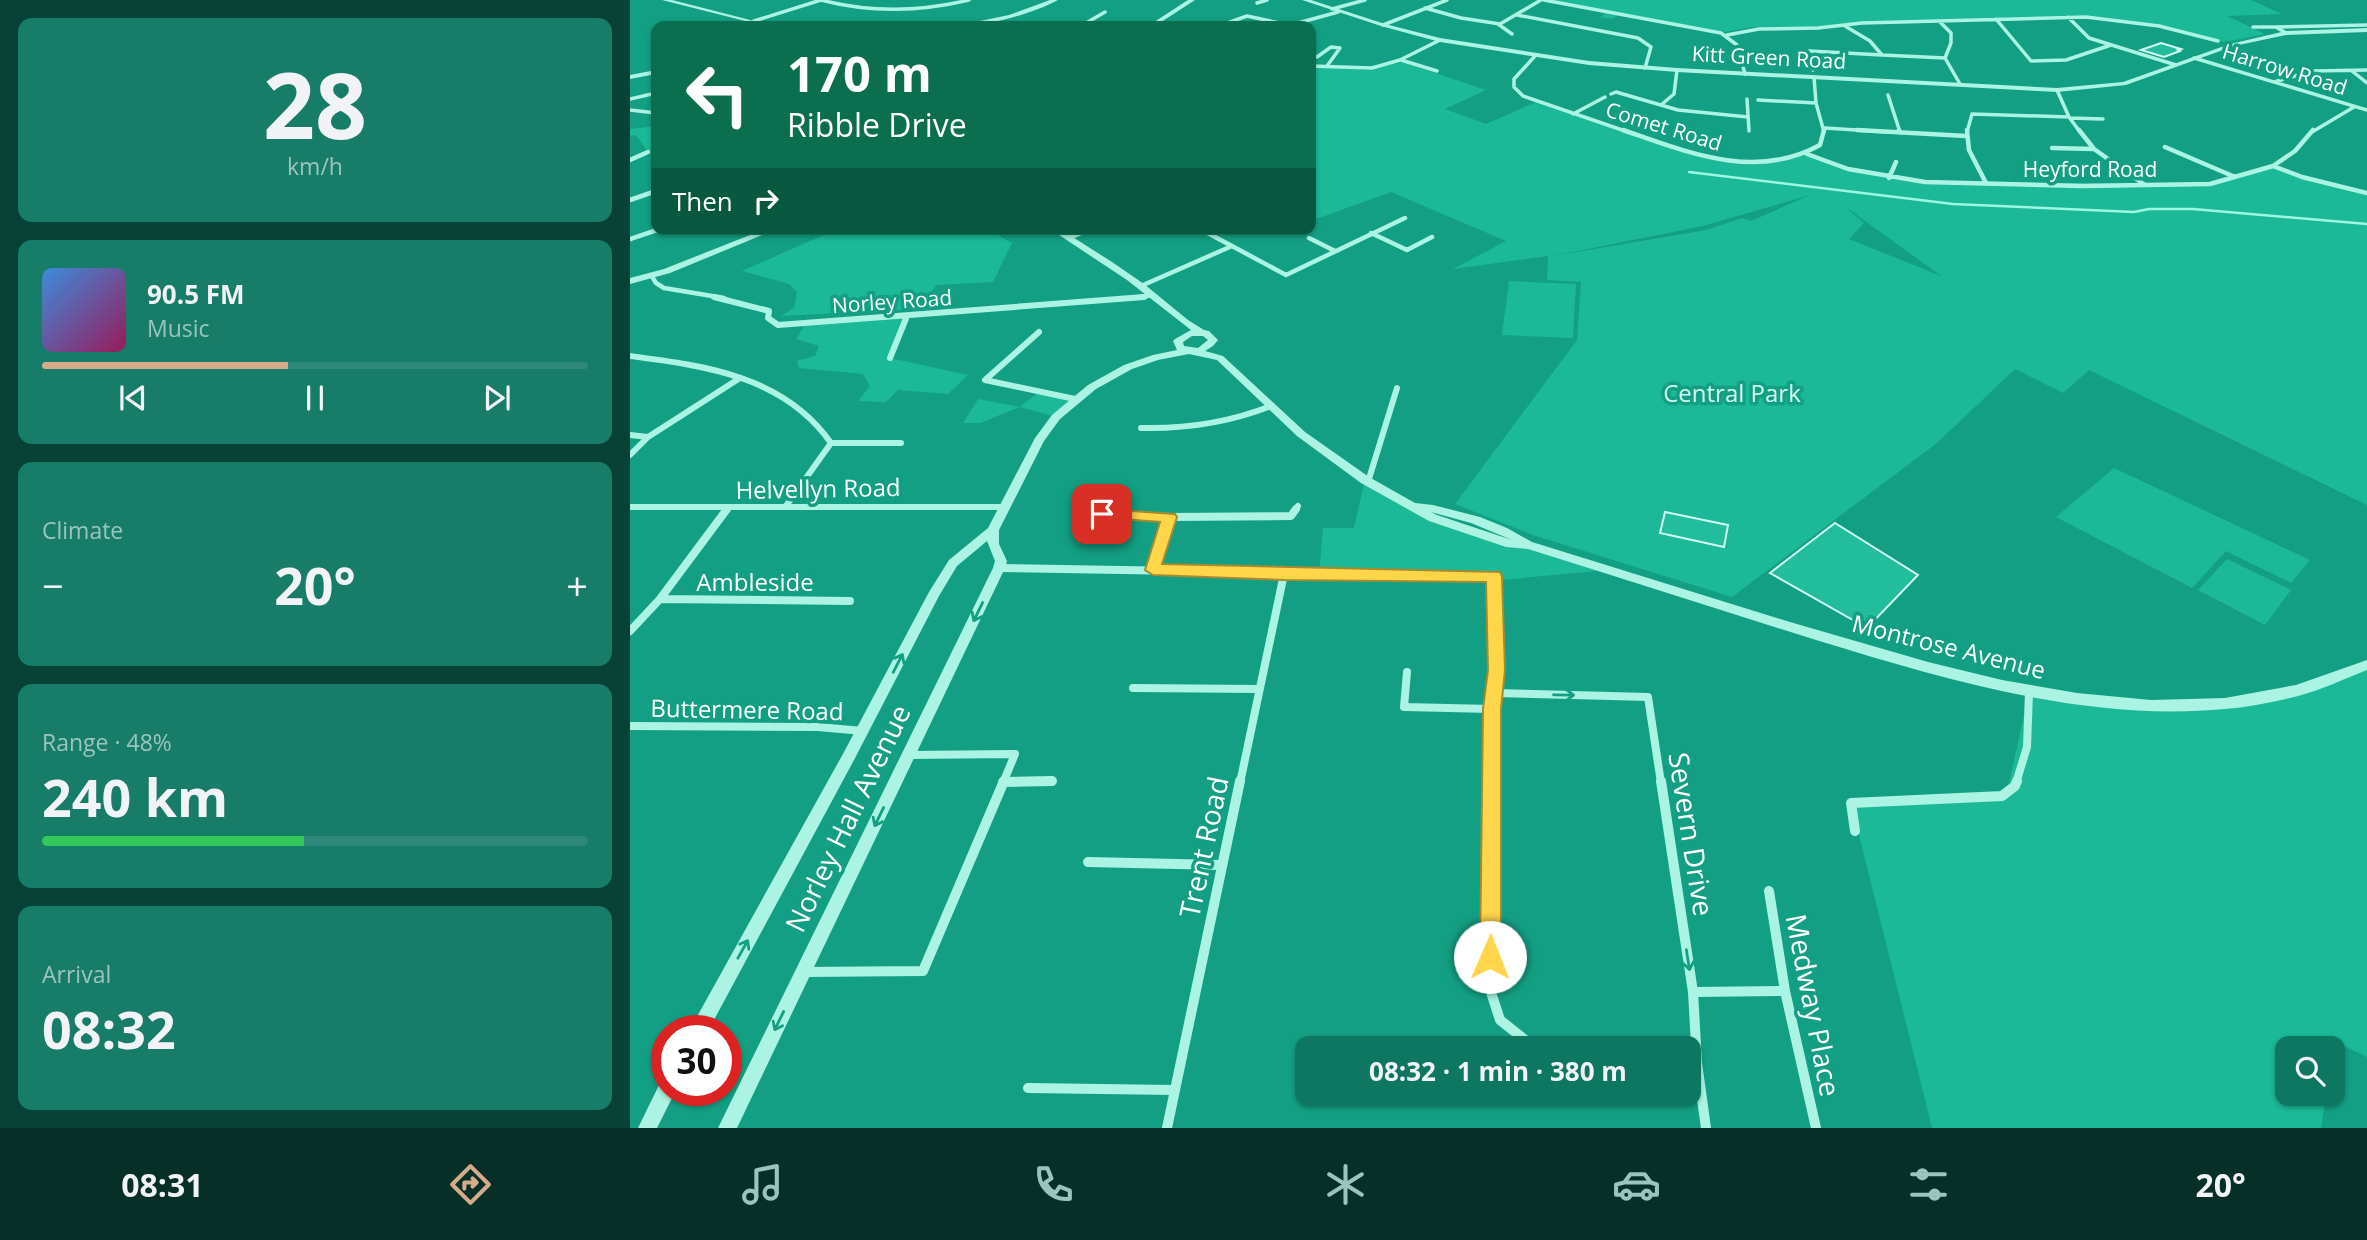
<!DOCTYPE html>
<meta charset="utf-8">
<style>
body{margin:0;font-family:"Open Sans",sans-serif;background:#177c68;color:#f1f3f6;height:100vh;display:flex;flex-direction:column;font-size:26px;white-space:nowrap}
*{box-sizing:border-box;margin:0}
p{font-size:23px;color:#9bc4be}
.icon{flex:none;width:38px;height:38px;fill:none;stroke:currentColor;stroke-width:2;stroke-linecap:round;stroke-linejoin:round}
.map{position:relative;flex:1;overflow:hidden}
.details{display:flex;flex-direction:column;gap:18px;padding:18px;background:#084136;width:630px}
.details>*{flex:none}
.top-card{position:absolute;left:21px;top:21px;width:665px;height:214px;border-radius:14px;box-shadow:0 2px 5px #0004;background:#0b6e4f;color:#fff;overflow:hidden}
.fabs{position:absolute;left:1645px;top:1036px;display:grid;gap:14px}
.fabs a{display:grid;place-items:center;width:70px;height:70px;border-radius:14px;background:#0e7762;box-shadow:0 2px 5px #0004;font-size:35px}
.speed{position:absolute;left:21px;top:1015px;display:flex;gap:14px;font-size:35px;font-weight:700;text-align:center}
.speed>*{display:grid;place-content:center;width:91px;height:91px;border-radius:50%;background:#0e7762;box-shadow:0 2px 5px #0004;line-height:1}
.speed .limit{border:10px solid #d22;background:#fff;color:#111}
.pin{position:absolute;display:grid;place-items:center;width:60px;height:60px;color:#fff;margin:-30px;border-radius:14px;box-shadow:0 4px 10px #0006}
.me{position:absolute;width:77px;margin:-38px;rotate:1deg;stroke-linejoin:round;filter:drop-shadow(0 0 5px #0008)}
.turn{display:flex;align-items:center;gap:24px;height:147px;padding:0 21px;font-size:32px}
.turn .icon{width:91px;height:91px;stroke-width:2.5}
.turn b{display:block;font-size:49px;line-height:60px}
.then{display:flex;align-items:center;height:66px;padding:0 21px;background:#0003;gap:14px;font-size:26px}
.big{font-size:52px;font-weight:700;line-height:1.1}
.details .card{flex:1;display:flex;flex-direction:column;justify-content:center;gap:10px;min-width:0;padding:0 24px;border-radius:14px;background:#177c68}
.details .dial{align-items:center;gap:0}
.dial b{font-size:91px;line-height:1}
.song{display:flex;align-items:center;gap:21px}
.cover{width:84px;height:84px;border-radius:10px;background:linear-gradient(135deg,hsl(210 70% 55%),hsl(330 70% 35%))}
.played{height:7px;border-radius:4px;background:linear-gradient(90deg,#d6ab8b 45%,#2e8877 45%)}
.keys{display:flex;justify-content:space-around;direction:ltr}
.heat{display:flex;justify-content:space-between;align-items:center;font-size:38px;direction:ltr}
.charge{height:10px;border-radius:5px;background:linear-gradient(90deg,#34c759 48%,#2e8877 0)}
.trip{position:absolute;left:665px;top:1036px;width:406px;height:70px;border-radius:14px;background:#0e7762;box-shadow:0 2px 5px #0004;font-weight:700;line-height:70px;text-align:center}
.dock{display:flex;height:112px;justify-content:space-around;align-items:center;background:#063027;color:#9bc4be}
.dock .icon{width:49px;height:49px}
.dock .current{color:#d6ab8b}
.dock b{font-size:32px;color:#f1f3f6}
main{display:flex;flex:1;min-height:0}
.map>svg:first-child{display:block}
.green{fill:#1bb997;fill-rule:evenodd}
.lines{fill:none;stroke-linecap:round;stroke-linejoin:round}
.stream{stroke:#9df7e2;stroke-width:2.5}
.building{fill:#22bd9d;stroke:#d3fdf4;stroke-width:2}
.minor-far4{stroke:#abf4e4;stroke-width:3.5}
.minor-far3{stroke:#abf4e4;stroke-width:4.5}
.minor-far2{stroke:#abf4e4;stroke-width:6}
.minor-far1{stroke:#abf4e4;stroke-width:8}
.minor{stroke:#abf4e4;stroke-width:10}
.tertiary{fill:#abf4e4;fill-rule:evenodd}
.oneway{stroke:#139f83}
.route{fill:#ffd54a;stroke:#a68a30;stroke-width:2}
.labels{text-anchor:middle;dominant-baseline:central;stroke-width:7;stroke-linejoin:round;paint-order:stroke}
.far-street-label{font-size:21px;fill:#fff;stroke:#139f83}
.park-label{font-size:24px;fill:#d3fdf4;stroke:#139f83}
.street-label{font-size:24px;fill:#fff;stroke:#139f83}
.near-street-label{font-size:28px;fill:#fff;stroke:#139f83}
</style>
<main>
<section class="details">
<div class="card dial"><b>28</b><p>km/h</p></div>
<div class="card">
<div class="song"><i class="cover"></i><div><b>90.5 FM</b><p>Music</p></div></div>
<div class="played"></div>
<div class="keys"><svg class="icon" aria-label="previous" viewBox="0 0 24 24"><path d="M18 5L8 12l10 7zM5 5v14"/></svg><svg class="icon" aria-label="pause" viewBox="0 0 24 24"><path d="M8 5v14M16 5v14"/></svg><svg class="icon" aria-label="next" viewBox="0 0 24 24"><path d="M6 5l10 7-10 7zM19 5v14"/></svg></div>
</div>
<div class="card"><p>Climate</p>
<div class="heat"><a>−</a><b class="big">20°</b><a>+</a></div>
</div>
<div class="card"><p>Range · 48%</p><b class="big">240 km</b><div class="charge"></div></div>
<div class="card"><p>Arrival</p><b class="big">08:32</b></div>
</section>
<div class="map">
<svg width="1737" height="1128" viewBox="0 0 1737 1128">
<rect width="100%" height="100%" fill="#139f83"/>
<path class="green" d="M914,0H1621L1652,14L1597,16L1635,34L1595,42L1529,25L1449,16L1230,22L1186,27H1123L1095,32L991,13L982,19L970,17L977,12Z
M773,62L856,90L815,109L856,124L906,102L1076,158L1125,163L1177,154L1218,169L1295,182L1580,184L1643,166L1672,177L1737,193V505L1459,370L1433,393L1385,369L1307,443L1102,597L903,535L825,504L947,340L951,282L917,280L918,256L823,269L876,241L761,192L689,218H681V66L738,70ZM1180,195L1121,221L1112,218L1076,230L923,256L1073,226ZM1213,205L1310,275L1311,276L1219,239L1234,223Z
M26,126V147L18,152L6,135L0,136V129Z
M207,229H357L382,243L363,282L306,285L290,309L151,316L164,308L167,292L159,284L112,271Z
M879,281L946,284L943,338L872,335Z
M277,316L260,358L338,375L318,394L268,390L256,402L228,401L240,386L233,374L169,368L167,361L185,356L189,346L166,339L176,323Z
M410,391L445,399L426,417L390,407L350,423H333L348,399L390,407Z
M1484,468L1680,560L1661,583L1596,551L1562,588L1426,517Z
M735,480L830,530L977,570L871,580L689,574L693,528H724Z
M1597,559L1661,590L1635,625L1568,590Z
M1737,662V1057L1704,1041L1702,1048H1657V1094H1696L1691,1128H1302L1221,803L1377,792L1399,692L1538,706L1686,685Z"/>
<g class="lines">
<path class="stream" d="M1059,172L1323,204L1504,212L1519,209H1563L1737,224"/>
</g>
<path class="building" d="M1531,43L1551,49L1548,50L1550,51L1534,57L1511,50Z
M1035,512L1098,525L1094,547L1030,533Z
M1205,523L1288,575L1237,628L1140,573Z"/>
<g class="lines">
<path class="minor-far4" d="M191,0C241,13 289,12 339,0
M914,0L1091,33L1107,45L1115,74
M627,3L637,0
M795,8L831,18L870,24L911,0
M702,9L735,0
M887,15L1008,38L1021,47L1015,68
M1438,17L1459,38L1546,65
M1366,19L1401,61L1436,60L1481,45
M124,21L191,0
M1309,21L1321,33V43L1315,58
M868,24L882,34
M753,25L817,0
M451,26L475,12
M589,26L617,16L659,25
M657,26L708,12
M1215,26L1240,41L1252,55L1315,58
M1623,27H1646
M1656,33L1646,27L1737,25
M1097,35L1129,29L1188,28L1232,23L1456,17L1529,26L1588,41
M905,56L884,79V87L893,96L998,132
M687,57L701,47L710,48L697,66
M1315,58L1330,84
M1564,58L1737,110
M771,60L807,71
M681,66L742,68L770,60L810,40
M1183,70L1179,51L1252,55
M1722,71L1737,83
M1184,77L1186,103L1194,132
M1644,82L1683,71L1737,70
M1427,90L1439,117L1450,132
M981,94L986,92L1048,110L1118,117
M1258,95L1270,132
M0,99L26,93
M1117,99L1119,131
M1128,100L1186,103
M1031,105L1044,94L1047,70
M0,110L26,113
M943,114L975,97
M1440,118L1473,119
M1195,128L1258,132
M1337,132L1342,114L1439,117
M1682,132L1724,107"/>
<path class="minor-far3" d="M993,130C1057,152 1125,181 1190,145L1194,130
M1227,130L1336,136
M1269,130L1270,133
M1337,130L1339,150L1356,183
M1449,130L1464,149L1515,185
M1535,147L1605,177
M1422,148L1464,149
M1177,154L1218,169L1295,182L1452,186L1580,184L1643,166L1665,151L1683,130
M0,160L18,152
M1643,166L1672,177L1737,193
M1259,178L1266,162
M0,200L26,191
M570,229L602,246
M741,233L777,250L802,237
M439,238L461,229
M679,238L705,251
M0,239L30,229
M21,275L26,283L34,288L94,298
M511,286L602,246L656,275L775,218
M504,298L523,295"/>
<path class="minor-far2" d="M84,297L139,311L138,318L148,325L514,297
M409,332L355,380L445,399
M0,356C76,366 154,376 201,443L156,506
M260,358L277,316
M511,428C557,429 598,423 641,406
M0,435L18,437
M201,443H271
M0,455L18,437L110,378
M738,482L767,388
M0,507H376
M96,511L98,508
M472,511L473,506
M664,511L668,506"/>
<path class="minor-far1" d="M473,509L472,514L539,517L523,570
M539,517L661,516L666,509
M369,568L864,576L867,671L862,709L861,783
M30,599L220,601
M0,631L30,599L97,509
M777,672L774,707L862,709
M503,688L629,689
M866,693L1018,697L1031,783
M0,726L188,727L233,731
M279,755L385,754L373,783
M373,782L422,781
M610,783L654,574
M1386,783L1397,747L1399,692"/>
<path class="minor" d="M861,781L860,989L870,1020L904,1047L915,1048
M1031,781L1063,992L1067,1063L1076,1128
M373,782L422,781
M1225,831L1221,803L1372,796L1385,786L1387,781
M458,862L592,865
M1139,891L1155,991L1186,1128
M173,972L293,971L374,781
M1063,992L1155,991
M398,1088L544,1090
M537,1128L610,781"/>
<path class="tertiary" d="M32,0H42L144,26H135Z
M420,0H428C402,14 355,27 326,26L379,15Z
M558,0H565L525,26H518Z
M672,0H681L755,24L810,38L959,61L1047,68L1427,88L1493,82L1600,44L1656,31L1737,28V32L1656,35L1604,46L1496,85L1427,92L1047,72L959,65L810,42L751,26Z
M26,70V74L0,79V75Z
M135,229H147L40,273L0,284V278L34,269Z
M420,229H430L482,262L514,284L558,320L574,330L579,331L588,340L583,346L575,351L593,356L675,432L739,477L785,503L803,505L850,517L877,528L902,542L1160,622L1298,662L1372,680L1447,693L1521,700L1595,698L1666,685L1737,660V670C1714,679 1691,690 1668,696C1644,702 1618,707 1595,709C1456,722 1317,680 1186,640C1090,610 994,579 898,549L876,547L799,521L731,483L667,436L587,360L559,354L528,360L502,369L466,389L430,419L414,441L369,530V544L377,561L375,568L107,1128H88L363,568L365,561L357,541L327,566L309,596L224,760L78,1031H59L214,752L299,592L319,560L358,528L405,438L422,415L458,385L494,365L523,355L547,350L543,341L545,339L561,330L497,280ZM562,336H573L578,340L568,348L554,346L553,342ZM801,512L841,523L882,540L807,515Z
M37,1081V1090H46L27,1128H8L30,1083Z"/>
</g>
<defs><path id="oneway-shaft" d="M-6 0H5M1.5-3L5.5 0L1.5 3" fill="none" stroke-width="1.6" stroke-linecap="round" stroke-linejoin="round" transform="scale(1.75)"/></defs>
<g class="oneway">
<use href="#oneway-shaft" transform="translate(348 612) rotate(116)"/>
<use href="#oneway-shaft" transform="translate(268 663) rotate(-63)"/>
<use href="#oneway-shaft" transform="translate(934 695) rotate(1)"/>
<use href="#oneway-shaft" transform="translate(249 817) rotate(116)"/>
<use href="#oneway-shaft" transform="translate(113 949) rotate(-61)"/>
<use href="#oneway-shaft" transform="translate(1058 960) rotate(81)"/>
<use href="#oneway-shaft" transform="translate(149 1021) rotate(116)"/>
</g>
<path class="route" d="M472,509L545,514L547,517L532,564L870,572L872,576L875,670L871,709V957L868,964L860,967L853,964L850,957L853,709L858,670L856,582L654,580L523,575L515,570L530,522L467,517L465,514L467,510Z"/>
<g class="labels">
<g class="far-street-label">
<text transform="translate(1139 57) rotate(3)">Kitt Green Road</text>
<text transform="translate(1655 69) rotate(17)">Harrow Road</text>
<text transform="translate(1034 126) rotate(17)">Comet Road</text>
<text x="1460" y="169">Heyford Road</text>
<text transform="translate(262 301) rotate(-4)">Norley Road</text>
</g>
<g class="park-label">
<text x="1102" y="392">Central Park</text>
</g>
<g class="street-label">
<text transform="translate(188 488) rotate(-1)">Helvellyn Road</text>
<text x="125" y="581">Ambleside</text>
<text transform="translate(1319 646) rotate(14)">Montrose Avenue</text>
<text transform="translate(117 709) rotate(1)">Buttermere Road</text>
</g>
<g class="near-street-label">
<text transform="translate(217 818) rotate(-64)">Norley Hall Avenue</text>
<text transform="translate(1062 834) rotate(81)">Severn Drive</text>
<text transform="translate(573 847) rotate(-78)">Trent Road</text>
<text transform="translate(1184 1005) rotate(79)">Medway Place</text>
</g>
</g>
</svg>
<div class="fabs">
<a><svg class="icon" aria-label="search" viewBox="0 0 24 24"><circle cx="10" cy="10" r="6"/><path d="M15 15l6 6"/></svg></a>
</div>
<div class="speed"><div class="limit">30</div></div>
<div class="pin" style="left:472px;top:514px;background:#d93025"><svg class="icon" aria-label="arrive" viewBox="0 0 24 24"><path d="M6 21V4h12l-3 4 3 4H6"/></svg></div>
<svg class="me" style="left:860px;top:957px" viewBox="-20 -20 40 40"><circle r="19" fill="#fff"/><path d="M0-13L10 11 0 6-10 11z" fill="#ffd54a"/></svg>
<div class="trip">08:32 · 1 min · 380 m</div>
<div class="top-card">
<div class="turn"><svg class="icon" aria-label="left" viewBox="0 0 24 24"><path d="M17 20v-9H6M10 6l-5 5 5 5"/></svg><div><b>170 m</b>Ribble Drive</div></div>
<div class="then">Then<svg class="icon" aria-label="right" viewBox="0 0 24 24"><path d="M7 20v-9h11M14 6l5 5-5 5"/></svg></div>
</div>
</div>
</main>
<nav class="dock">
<b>08:31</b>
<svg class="icon current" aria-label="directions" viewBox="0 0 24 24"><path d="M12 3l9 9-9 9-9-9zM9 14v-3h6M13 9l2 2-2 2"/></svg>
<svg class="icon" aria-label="music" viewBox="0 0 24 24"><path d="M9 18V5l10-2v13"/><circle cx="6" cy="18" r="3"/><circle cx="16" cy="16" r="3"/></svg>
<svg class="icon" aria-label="phone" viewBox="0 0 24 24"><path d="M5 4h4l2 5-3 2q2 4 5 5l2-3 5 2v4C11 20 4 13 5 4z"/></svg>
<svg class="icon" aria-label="climate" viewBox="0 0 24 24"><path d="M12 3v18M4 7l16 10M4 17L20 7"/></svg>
<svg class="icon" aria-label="car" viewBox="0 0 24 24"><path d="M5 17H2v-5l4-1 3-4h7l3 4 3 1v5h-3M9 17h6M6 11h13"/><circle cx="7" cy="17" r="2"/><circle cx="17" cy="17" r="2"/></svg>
<svg class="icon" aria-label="filters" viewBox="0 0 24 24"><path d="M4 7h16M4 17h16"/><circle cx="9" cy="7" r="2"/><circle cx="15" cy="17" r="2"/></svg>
<b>20°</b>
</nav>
